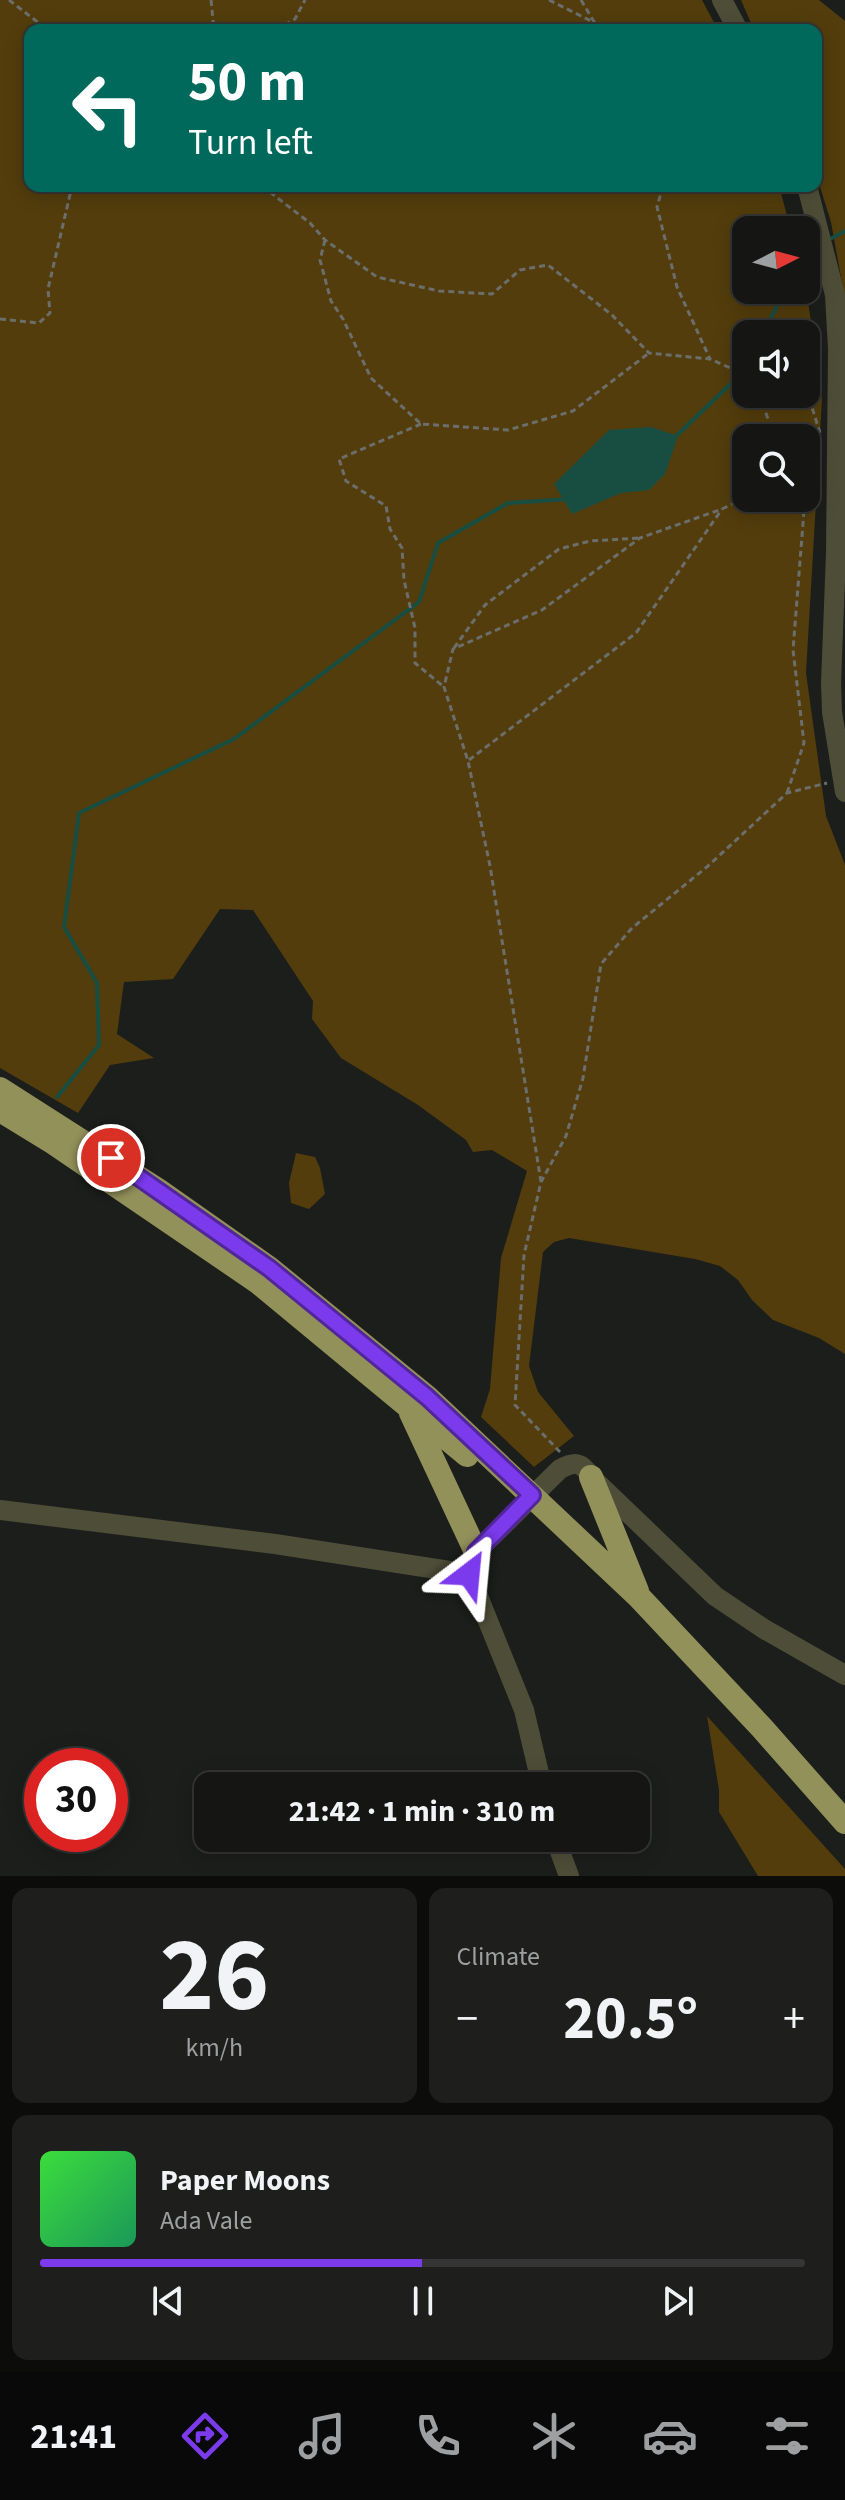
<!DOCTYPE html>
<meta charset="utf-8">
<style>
body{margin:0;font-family:"Source Sans 3",sans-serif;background:#1e1f1d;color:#f1f3f6;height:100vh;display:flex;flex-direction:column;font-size:30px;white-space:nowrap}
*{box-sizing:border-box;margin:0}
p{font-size:26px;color:#9d9fa0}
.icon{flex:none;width:44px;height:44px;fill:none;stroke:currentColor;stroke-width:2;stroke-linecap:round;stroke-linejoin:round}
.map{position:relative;height:1876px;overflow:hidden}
.sheet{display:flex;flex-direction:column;gap:12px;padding:12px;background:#0c0c0b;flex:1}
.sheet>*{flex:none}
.guide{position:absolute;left:24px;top:24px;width:798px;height:168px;border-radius:16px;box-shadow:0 4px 20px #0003,0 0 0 2px #343534;background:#00695c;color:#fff;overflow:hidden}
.needle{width:52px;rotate:84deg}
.fabs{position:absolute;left:732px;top:216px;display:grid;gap:16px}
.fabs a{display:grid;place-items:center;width:88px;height:88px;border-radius:16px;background:#151614;box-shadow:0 4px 20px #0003,0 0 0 2px #343534;font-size:40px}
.speed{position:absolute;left:24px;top:1748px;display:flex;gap:16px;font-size:40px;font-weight:700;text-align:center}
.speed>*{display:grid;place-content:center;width:104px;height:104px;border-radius:50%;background:#151614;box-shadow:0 4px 20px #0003,0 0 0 2px #343534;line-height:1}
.speed .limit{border:12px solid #d22;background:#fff;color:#111}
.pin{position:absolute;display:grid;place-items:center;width:68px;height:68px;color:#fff;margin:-34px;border:4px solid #fff;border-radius:50%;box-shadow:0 2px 8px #0007}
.me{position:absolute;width:88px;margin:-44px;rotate:29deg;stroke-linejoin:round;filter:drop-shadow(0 0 6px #0008)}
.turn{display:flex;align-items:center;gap:28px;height:168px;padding:0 32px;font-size:36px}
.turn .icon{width:104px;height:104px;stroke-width:2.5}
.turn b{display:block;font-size:56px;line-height:68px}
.big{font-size:60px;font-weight:700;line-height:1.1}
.sheet .tile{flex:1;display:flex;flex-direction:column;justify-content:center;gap:12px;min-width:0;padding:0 28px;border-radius:16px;background:#1e1f1d}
.sheet .dial{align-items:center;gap:0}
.dial b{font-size:104px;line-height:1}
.song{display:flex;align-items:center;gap:24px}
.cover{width:96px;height:96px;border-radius:12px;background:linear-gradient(135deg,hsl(120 70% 55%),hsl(150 70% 35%))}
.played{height:8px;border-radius:4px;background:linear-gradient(90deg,#7c3aed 50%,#343534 50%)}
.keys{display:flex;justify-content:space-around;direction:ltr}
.heat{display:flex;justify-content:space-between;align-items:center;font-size:44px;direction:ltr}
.sheet .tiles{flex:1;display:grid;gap:12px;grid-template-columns:1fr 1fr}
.tile:last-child{grid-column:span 2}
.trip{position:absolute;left:194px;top:1772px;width:456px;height:80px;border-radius:16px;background:#151614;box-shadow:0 4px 20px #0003,0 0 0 2px #343534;font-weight:700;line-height:80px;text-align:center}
.dock{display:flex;height:128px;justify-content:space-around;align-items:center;background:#080908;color:#9d9fa0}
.dock .icon{width:56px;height:56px}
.dock .selected{color:#7c3aed}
.dock b{font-size:36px;color:#f1f3f6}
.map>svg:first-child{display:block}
.green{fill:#533d0c;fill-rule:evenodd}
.water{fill:#184e42}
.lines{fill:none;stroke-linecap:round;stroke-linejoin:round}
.stream{stroke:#184e42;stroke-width:4}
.path{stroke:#6c6e6b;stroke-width:3;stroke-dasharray:6 4;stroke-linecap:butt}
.minor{stroke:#4e4e38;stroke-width:20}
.highway{stroke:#93915a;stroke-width:24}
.route-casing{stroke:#51269a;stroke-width:20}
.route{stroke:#7c3aed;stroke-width:14}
</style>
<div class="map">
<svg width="845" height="1876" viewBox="0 0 845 1876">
<rect width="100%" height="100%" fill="#1c1e1b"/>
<path class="green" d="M0,0H702L718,30H30V186H779L791,230H746V290H806V287L822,399L806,673L826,816L845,865V1354L819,1338L773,1320L752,1300L738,1280L720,1266L695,1259L569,1238L554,1242L543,1252L529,1366L538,1392L574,1436L534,1467L481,1417L490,1389L501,1258L527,1171L492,1150L473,1152L466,1140L418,1105L341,1058L312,1019L313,1001L253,910L220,909L173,979L124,982L117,1034L154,1058L110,1065L78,1113L0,1068ZM746,334H806V394H746ZM746,438H806V498H746Z
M741,0H819L845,21V321L844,294L831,222L816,174V30H754Z
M296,1153L315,1157L320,1168L325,1194L309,1209L291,1203L289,1183Z
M707,1716L845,1869V1876H758L719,1812V1790Z"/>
<path class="water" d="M651,427L678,436L665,474L649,490L621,493L572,514L554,484L609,430Z"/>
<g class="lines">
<path class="stream" d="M832,238L845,231
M806,256L810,250
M762,334L786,290
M674,438L743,372L746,367
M57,1097L99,1045L97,983L64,927L79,813L234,739L419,602L438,543L508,503L569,499"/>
<path class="path" d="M9,0L48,30
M211,0L214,30
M549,0L609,30
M581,0L599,30
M276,30L295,19L305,0
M262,186L310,223L325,240L377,277L439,291L492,294L520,270L548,265L612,315L649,353L710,359L746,375
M663,186L657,207L677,287L710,359
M325,240L320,260L331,301L343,319L371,378L421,424L508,430L573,411L649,353
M0,319L39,323L50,313L48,289L72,186
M759,394L775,438
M800,394L810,401L820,433
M421,424L339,459L346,481L386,506L390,529L402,548L404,580L415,628V663L444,687
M806,462L819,452
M454,648L485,605L559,549L590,541L640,538
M469,760L636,633L722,509
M787,793L804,743L793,650L805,498
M541,1182L490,866L468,761L444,687L453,649L542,610L640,538L722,509L746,497
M560,1452L515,1405L524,1255L541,1182L566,1136L583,1078L601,964L632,928L708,866L787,793L827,783"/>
<path class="minor" d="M722,0L738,30
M807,186L835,295L838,349L836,553L831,683L832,712L845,792
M0,1510L275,1544L469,1574
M542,1786L524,1710L469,1574L476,1552L560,1469C575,1461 582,1462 591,1477L715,1596L764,1629L845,1675
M555,1838L569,1876"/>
<path class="highway" d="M0,1089L158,1190L269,1268L427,1397L639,1597L762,1728L845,1822
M0,1110L54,1143L258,1282L467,1455
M411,1413L476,1552
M591,1477L637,1591"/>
</g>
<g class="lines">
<g class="route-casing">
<path id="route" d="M111,1158L269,1268L427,1397L532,1495L476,1552L469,1574"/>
</g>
<use href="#route" class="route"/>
</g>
</svg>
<div class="fabs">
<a><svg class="needle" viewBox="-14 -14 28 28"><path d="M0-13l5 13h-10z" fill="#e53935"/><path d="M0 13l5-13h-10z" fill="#9d9fa0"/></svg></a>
<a><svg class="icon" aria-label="sound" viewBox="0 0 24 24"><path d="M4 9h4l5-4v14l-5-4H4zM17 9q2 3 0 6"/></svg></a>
<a><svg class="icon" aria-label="search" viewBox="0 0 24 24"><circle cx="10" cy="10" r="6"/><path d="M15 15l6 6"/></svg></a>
</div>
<div class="speed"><div class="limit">30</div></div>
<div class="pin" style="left:111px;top:1158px;background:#d93025"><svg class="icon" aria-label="arrive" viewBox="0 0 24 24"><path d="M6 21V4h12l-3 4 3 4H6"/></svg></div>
<svg class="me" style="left:469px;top:1574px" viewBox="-20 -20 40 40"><path d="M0-17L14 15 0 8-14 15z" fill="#7c3aed" stroke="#fff" stroke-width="4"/></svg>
<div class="trip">21:42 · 1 min · 310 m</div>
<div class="guide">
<div class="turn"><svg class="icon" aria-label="left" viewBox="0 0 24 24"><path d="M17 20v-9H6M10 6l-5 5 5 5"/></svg><div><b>50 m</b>Turn left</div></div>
</div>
</div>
<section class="sheet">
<div class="tiles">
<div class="tile dial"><b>26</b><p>km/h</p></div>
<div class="tile"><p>Climate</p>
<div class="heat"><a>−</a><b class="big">20.5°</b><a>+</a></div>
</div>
<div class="tile">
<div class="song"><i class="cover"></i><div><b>Paper Moons</b><p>Ada Vale</p></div></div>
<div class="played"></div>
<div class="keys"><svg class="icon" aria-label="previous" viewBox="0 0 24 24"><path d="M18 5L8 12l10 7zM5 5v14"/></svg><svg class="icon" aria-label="pause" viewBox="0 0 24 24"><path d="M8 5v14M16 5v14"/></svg><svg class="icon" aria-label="next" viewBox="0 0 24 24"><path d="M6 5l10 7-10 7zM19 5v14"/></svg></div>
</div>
</div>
</section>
<nav class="dock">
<b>21:41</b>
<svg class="icon selected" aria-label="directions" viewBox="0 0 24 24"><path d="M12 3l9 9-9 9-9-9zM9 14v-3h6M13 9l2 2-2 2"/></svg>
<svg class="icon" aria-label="music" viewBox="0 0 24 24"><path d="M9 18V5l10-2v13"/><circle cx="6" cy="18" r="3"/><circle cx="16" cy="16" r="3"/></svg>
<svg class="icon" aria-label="phone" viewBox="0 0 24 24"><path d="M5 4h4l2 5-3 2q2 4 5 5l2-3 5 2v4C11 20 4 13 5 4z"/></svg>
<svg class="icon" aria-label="climate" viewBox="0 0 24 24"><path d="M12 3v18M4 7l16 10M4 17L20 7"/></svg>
<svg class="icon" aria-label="car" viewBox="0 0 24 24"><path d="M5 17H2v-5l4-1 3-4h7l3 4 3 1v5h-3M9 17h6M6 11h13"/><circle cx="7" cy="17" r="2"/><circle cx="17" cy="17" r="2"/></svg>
<svg class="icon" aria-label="filters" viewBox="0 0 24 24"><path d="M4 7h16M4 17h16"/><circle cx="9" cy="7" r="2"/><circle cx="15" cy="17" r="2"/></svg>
</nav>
